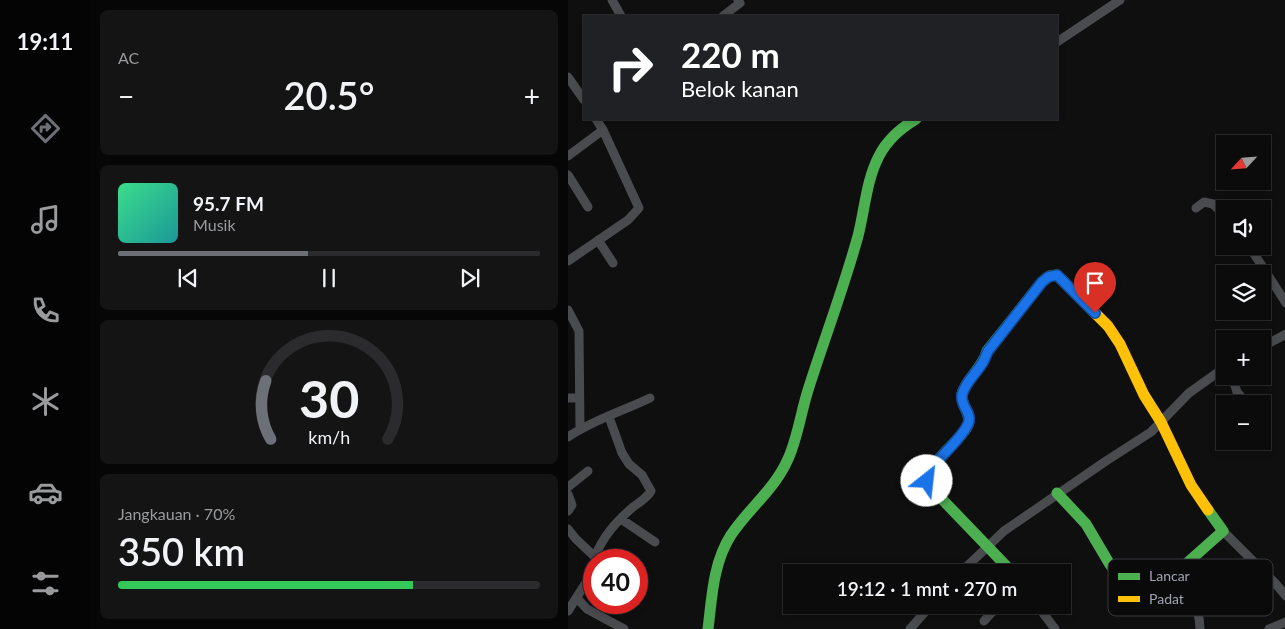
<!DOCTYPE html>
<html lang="id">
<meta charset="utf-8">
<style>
body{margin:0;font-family:Lato,sans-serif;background:#141415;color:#f1f3f6;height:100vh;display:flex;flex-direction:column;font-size:19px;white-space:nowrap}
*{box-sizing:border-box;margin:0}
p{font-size:16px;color:#9a9b9d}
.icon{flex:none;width:28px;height:28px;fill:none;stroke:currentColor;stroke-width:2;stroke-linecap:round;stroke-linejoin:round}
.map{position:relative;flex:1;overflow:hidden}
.sheet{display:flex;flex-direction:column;gap:10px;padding:10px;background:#060607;width:478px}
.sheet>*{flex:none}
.banner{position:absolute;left:15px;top:15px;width:475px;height:105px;border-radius:0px;box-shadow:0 2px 8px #0003,0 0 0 1px #2b2b2d;background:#202124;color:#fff;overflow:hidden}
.needle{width:32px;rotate:244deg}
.buttons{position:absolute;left:648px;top:135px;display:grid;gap:10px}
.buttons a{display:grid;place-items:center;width:55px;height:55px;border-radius:0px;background:#0b0b0c;box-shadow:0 2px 8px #0003,0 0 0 1px #2b2b2d;font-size:25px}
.speed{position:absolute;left:15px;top:549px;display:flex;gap:10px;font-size:25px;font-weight:700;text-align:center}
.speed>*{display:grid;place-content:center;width:65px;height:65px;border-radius:50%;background:#0b0b0c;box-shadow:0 2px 8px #0003,0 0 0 1px #2b2b2d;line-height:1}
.speed .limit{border:8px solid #d22;background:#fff;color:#111}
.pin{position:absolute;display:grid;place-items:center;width:42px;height:42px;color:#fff;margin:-51px -21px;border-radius:50% 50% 50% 0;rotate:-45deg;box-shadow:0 0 5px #0007}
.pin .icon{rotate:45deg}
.me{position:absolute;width:55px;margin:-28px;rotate:29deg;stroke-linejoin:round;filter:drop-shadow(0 0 4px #0008)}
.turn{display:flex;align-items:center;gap:18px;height:105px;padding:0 15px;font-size:22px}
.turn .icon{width:65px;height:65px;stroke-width:2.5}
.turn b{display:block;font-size:35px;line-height:42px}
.big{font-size:38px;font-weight:600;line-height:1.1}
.sheet .tile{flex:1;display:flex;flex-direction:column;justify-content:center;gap:8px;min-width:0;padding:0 18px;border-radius:8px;background:#141415}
.sheet .dial{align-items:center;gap:0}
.dial svg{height:130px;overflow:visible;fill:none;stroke:#2b2b2d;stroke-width:7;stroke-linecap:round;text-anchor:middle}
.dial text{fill:#f1f3f6;stroke:none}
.song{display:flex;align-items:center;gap:15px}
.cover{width:60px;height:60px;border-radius:8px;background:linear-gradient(135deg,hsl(150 70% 55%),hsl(180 70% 35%))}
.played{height:5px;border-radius:2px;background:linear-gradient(90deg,#6e7078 45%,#2b2b2d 45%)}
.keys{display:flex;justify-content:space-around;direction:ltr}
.heat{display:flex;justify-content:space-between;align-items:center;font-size:28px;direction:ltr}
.charge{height:8px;border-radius:4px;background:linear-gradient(90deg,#34c759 70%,#2b2b2d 0)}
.trip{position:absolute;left:215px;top:564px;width:288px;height:50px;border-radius:0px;background:#0b0b0c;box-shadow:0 2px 8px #0003,0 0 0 1px #2b2b2d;font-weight:600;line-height:50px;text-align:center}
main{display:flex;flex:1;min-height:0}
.tab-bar{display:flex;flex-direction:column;width:90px;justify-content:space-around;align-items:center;background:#040405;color:#9a9b9d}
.tab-bar .icon{width:35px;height:35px}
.tab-bar .on{color:#6e7078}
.tab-bar b{font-size:22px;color:#f1f3f6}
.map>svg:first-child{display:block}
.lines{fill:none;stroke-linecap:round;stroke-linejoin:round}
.street{stroke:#4a4b4e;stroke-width:9}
.fast{stroke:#4caf50;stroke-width:11}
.slow{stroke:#ffc107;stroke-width:11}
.route-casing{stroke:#114b97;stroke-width:12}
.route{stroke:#1a73e8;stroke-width:9}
.key{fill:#0a0a0b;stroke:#37383d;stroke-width:1}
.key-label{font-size:14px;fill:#a1a4b0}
</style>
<main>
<nav class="tab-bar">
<b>19:11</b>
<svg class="icon on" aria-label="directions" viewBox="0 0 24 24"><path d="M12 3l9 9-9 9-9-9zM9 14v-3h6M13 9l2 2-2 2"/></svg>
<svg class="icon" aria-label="music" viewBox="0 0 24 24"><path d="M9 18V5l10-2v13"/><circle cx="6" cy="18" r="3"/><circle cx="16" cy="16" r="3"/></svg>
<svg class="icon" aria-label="phone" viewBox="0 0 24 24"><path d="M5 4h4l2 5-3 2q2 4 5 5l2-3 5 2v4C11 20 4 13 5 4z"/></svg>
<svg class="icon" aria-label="climate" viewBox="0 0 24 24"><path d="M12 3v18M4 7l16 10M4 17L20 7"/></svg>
<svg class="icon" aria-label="car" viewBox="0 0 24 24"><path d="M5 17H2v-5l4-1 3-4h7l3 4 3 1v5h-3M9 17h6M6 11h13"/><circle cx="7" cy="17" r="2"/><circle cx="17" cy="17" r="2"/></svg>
<svg class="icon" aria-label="filters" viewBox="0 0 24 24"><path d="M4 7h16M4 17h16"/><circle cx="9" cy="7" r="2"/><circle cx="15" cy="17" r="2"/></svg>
</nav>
<section class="sheet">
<div class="tile"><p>AC</p>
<div class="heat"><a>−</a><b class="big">20.5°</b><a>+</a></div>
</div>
<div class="tile">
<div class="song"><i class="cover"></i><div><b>95.7 FM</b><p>Musik</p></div></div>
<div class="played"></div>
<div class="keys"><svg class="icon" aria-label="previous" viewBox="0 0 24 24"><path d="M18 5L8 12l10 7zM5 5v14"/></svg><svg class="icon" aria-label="pause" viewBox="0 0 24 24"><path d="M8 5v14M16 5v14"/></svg><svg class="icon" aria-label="next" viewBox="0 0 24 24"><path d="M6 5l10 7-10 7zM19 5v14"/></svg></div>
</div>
<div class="tile dial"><svg viewBox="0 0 100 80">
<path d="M14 69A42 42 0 1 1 86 69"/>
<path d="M14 69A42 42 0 0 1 11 33" stroke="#6e7078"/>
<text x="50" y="56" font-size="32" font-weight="700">30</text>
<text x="50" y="72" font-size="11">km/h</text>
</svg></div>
<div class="tile"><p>Jangkauan · 70%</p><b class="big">350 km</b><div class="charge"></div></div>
</section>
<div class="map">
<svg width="718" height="629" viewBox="0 0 718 629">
<rect width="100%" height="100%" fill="#0f0f10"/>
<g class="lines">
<path class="street" d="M44,0L53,16
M155,16L172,3L170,0
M489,42L552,0
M0,77L16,100
M0,156L35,130L28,119
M0,175L20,207
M628,208L636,202L645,204L656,215
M30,240L45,263
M681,246L718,303
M0,261L60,220L71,208L35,130
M0,310L11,331L12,429
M694,347L718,334
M664,376L669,392L679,404
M0,398H11
M0,437C25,420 55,411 82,398
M0,487L20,471
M0,494L4,505L0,511
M53,519L87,542
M0,529L8,539L27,557V560
M655,531L707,583L718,596
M27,557C35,536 48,522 65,507C72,502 79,498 83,491L74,475L61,464L54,453L41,417
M393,572L436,531L538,461L583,432L621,393L656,368
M608,572C622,592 631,603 632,629
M9,598L19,609L56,629
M469,605L487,629
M0,611L26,570
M416,621L431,605
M342,629L363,605
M701,629L718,622"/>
<path class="fast" d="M489,493L518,524L541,563L573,604L655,531L640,510
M444,572L370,495L360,483C362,459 388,446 399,427C406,415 392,406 394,394C398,378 415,368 419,351L474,282L482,276L489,275L494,280
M140,629C144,597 145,563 163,535C181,508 207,489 220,459C230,437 233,411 241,387C257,337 276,287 290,236C297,209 298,181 311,156C319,140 333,128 348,119"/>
<path class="slow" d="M494,280L540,326L552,344L576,395L593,422L623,485L640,510"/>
</g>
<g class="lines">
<g class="route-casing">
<path id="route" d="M359,481C364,459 392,443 400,424C405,413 392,406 394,395C397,382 409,373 415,362C417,359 418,355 420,351L474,282L480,277L489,275L527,313"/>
</g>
<use href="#route" class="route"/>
</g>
<rect x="540" y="559" width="165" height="57" rx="8" class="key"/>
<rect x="550" y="573" width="22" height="7" fill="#4caf50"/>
<rect x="550" y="596" width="22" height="6" fill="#ffc107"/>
<g class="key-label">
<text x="581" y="581">Lancar</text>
<text x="581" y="604">Padat</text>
</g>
</svg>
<div class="buttons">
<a><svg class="needle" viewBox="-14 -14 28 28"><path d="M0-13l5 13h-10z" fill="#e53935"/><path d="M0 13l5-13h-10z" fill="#9a9b9d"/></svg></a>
<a><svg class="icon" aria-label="sound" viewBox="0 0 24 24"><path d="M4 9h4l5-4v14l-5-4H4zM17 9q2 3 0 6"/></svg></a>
<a><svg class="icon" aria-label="layers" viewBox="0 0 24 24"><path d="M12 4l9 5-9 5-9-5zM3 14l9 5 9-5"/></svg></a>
<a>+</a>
<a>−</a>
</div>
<div class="speed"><div class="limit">40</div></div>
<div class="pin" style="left:527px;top:313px;background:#d93025"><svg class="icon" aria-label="arrive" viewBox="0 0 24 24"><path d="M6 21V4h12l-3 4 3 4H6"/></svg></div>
<svg class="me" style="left:359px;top:481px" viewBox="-20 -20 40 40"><circle r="19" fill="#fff"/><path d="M0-13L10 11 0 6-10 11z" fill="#1a73e8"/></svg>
<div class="trip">19:12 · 1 mnt · 270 m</div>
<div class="banner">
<div class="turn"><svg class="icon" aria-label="right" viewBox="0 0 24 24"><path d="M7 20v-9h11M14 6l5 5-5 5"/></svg><div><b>220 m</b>Belok kanan</div></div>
</div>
</div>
</main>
